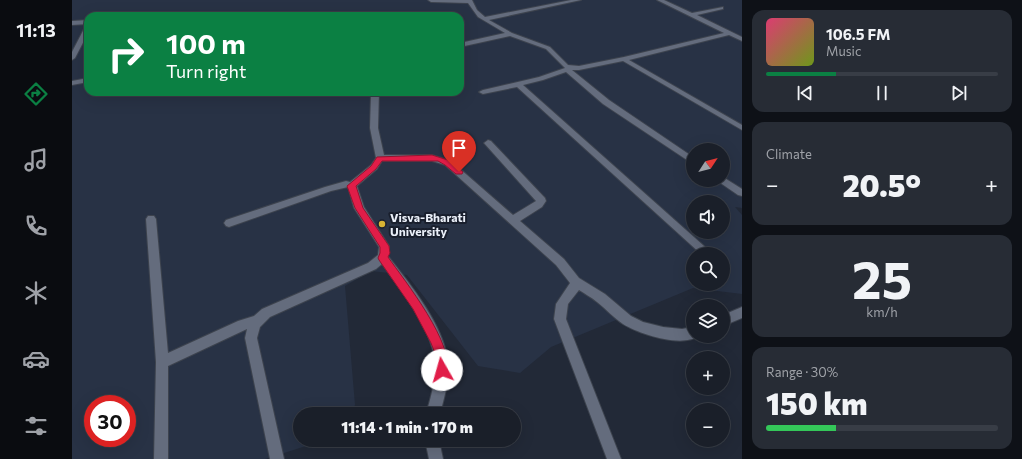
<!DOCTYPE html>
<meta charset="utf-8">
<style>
body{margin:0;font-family:Commissioner,sans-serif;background:#272c35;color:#f1f3f6;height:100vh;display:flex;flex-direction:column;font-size:15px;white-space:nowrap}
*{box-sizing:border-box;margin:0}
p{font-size:13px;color:#9fa2a8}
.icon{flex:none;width:22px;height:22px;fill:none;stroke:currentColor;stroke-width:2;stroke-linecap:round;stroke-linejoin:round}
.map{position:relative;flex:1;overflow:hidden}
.side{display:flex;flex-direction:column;gap:10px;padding:10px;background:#0e1117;width:280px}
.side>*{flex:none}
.top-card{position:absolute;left:12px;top:12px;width:380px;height:84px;border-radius:12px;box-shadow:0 4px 16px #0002,0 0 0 1px #383d46;background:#0b8043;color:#fff;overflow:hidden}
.needle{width:26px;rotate:54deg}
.fabs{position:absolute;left:614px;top:143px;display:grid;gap:8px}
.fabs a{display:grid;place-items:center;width:44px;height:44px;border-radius:50%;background:#1a1f29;box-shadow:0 4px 16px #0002,0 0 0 1px #383d46;font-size:20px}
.speed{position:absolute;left:12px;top:395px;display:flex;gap:8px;font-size:20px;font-weight:700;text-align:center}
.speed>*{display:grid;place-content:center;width:52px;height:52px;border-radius:50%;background:#1a1f29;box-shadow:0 4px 16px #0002,0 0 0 1px #383d46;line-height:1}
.speed .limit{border:6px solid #d22;background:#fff;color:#111}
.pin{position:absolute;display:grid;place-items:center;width:34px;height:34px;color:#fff;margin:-41px -17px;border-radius:50% 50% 50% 0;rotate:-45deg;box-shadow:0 0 4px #0007}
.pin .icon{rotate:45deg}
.me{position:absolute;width:44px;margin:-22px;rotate:353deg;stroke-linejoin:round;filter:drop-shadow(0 0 3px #0008)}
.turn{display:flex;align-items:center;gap:14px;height:84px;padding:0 16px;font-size:18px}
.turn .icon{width:52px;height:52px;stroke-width:2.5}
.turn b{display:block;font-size:28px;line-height:34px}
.big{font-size:30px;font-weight:800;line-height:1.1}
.side .card{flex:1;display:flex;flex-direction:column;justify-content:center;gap:6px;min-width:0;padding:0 14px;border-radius:12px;background:#272c35}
.side .dial{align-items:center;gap:0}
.dial b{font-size:52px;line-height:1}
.song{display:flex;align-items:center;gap:12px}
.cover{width:48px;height:48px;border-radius:6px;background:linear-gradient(135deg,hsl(340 70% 55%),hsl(80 70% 35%))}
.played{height:4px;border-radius:2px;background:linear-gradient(90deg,#0b8043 30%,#383d46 30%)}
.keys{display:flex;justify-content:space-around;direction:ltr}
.heat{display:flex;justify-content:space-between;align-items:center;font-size:22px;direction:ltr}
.charge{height:6px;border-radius:3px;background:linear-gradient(90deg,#34c759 30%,#383d46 0)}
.trip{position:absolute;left:221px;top:407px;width:228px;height:40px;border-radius:20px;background:#1a1f29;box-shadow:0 4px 16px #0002,0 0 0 1px #383d46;font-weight:800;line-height:40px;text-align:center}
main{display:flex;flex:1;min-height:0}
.dock{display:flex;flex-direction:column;width:72px;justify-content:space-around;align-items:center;background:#0a0c10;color:#9fa2a8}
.dock .icon{width:28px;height:28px}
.dock .selected{color:#0b8043}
.dock b{font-size:18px;color:#f1f3f6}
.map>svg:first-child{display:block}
.built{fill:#283245;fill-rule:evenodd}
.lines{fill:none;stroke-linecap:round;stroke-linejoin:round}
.minor-casing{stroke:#3d434e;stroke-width:2}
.minor{fill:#646c7d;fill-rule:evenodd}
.route{fill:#e11d48;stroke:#92132f}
.poi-dot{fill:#d8b434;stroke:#191f2d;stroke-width:1.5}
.labels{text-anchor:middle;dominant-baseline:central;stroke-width:4;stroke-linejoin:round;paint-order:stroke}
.poi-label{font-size:12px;font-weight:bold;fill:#ebf0f9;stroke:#191f2d;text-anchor:start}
</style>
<main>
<nav class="dock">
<b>11:13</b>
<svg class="icon selected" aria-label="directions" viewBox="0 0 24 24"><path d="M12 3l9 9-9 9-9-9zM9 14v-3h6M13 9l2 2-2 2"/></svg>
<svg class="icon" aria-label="music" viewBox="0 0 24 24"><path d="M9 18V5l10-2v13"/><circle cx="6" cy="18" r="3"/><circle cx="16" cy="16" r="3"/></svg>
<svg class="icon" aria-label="phone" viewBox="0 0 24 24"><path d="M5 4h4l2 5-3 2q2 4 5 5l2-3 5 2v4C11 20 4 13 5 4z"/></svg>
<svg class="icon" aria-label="climate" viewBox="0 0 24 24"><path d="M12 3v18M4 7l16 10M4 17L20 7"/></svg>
<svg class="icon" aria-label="car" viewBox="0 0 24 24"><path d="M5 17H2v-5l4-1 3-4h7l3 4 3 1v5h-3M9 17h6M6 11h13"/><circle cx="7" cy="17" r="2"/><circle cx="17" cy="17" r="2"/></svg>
<svg class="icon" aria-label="filters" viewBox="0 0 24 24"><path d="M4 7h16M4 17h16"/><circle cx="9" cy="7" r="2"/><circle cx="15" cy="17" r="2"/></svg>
</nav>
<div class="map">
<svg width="670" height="459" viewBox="0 0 670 459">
<rect width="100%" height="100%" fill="#222937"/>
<path class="built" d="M0,0H670V208L663,207L670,215V294L621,288L479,347L448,373L406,366L335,275L299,271L273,286L283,405L278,414H228V440H253L193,459H0ZM16,16H388V92H16ZM621,150H651V180H621ZM621,202H651V232H621ZM621,254H651V284H621ZM21,404H55V438H21Z"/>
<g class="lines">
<g class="minor-casing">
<path id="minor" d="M356,0H400L405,10L413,17L499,0H509L417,20L440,33L478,47L496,65L507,66L552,57L652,33L585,0H592L620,13L651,7V9L625,15L670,37V41L657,35L557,60L670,125V130L551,61L507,70H500L537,100L621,157V164L531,104L494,72L471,80L451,85L641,254H629L445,87L411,94L407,92L411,90L467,77L493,68L474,49L438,36L388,47V43L433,33L406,17L396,3L359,2Z
M16,20V24L0,25V21Z
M16,25V33L3,58L0,60V52L13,27Z
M16,78V82L0,85V81Z
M299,92H307L306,128L312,155H360L379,161L441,215L464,201L412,143L416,140L419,141L473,198L474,201L470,207L448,221L492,259L507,278L533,294L559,316L571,322L591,327L610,329L621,327V336H626C610,348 567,334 551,324C542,318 534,309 525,302C519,297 513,294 507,290L496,304L494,319L549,459H535L482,319L484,304L498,283L484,265L373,165L360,161H310L305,169L285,186L292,207L317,246L316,256C338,284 375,329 376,366C377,382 372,398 368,414H354C359,397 364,380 363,363C361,330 329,290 310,264L304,269L198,317L188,327L185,338L212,459H198L173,338L175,329L96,366V459H82L84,362L74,219L76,216H82L84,219L96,353L166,321L182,316L190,309L296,263L306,255L307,247L282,208L276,187L259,191L157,227L154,226L152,223L154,220L253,187L274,181L278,182L299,165L304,158L298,128Z
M651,177L670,189V196L666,195L647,182L646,180H651Z
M670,307V318L651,326V315Z
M353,440H367L371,459H357Z"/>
</g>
<use href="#minor" class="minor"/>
</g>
<path class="route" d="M360,155L379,161L391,172L390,174H384L373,165L366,161H310L304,169L284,186L291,208L317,246L318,253L316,257C332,280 385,346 374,374L370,375L365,374L364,370V356L359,343L341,309L307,260L306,258L308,253V247L283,208L275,186L299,166L305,157Z"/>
<circle class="poi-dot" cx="310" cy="224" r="4"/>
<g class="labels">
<g class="poi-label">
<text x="318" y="217">Visva-Bharati<tspan x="318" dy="14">University</tspan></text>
</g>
</g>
</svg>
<div class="fabs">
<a><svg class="needle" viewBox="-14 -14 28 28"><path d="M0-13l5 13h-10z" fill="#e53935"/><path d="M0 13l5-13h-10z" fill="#9fa2a8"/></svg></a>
<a><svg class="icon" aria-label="sound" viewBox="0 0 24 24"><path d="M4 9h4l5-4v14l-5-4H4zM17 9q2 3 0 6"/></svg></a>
<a><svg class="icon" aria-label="search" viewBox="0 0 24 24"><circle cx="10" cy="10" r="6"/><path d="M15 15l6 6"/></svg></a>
<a><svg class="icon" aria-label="layers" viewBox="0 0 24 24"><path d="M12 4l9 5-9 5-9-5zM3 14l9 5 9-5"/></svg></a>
<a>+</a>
<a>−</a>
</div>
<div class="speed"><div class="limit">30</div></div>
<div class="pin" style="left:387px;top:172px;background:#d93025"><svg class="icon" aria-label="arrive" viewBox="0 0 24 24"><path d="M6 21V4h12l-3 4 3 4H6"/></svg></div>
<svg class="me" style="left:370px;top:370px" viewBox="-20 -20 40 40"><circle r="19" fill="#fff"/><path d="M0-13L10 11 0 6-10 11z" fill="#e11d48"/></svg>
<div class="trip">11:14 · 1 min · 170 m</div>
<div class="top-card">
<div class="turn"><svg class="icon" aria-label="right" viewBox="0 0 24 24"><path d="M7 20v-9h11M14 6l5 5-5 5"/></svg><div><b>100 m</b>Turn right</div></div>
</div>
</div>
<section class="side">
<div class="card">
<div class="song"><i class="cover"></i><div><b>106.5 FM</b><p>Music</p></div></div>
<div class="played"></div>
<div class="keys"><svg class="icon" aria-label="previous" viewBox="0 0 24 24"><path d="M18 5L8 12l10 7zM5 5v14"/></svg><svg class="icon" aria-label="pause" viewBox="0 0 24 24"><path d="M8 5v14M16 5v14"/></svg><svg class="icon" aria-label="next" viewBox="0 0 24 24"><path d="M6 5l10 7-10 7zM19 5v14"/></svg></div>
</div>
<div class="card"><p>Climate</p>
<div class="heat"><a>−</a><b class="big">20.5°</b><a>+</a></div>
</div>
<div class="card dial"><b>25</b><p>km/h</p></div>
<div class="card"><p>Range · 30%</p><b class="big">150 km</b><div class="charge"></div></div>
</section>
</main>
